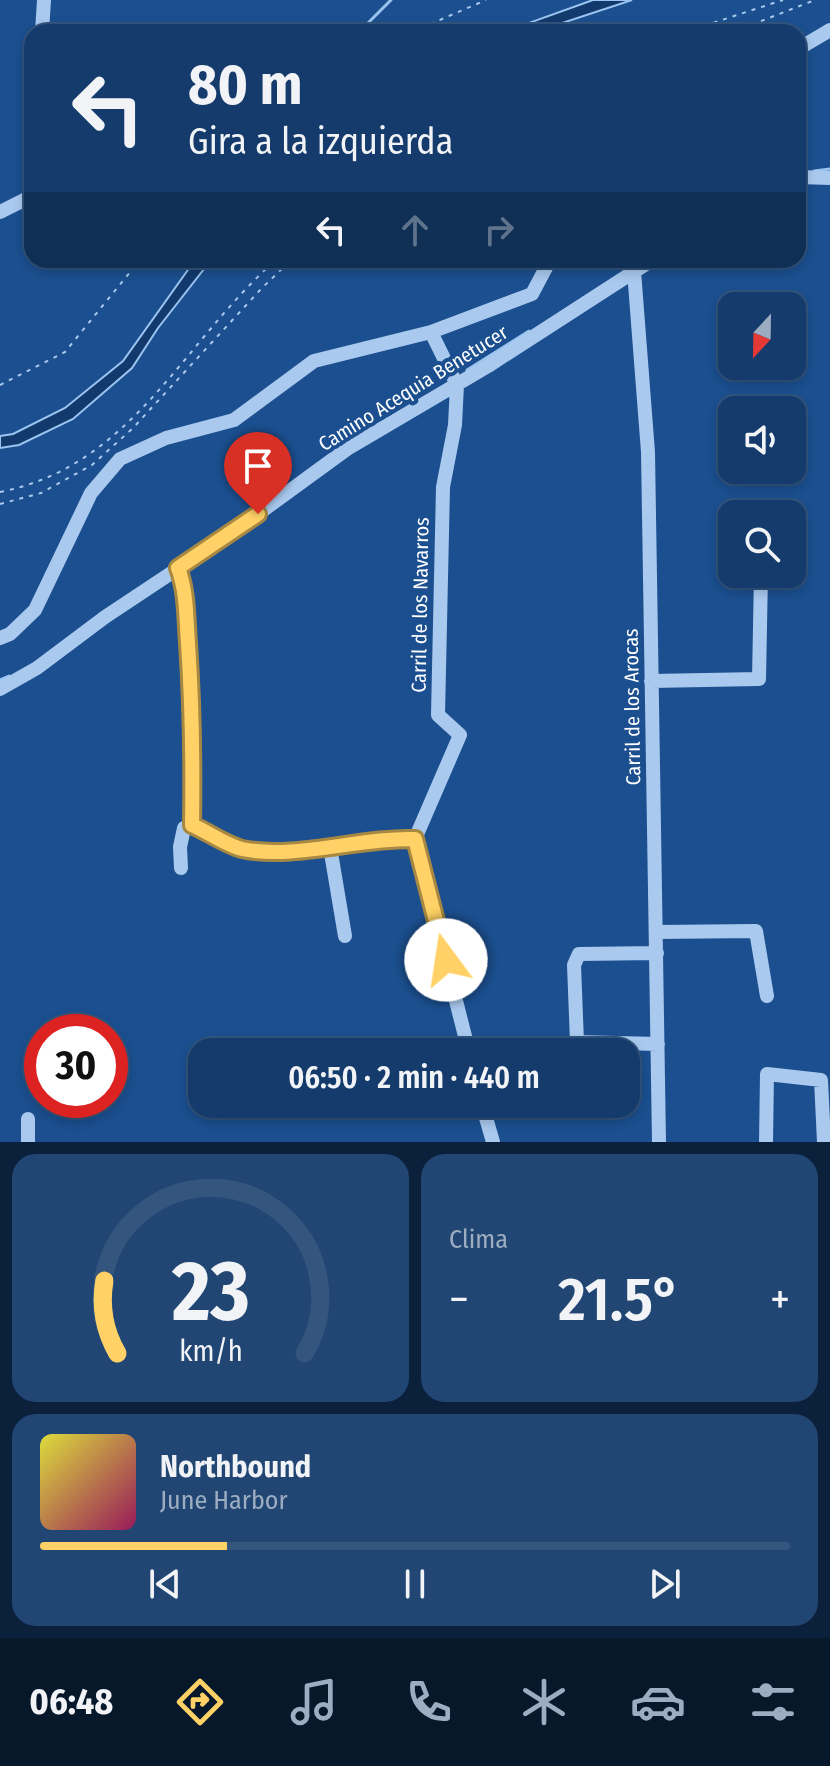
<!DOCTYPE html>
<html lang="es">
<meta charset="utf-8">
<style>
body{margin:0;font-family:"Fira Sans Condensed",sans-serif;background:#214673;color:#f1f3f6;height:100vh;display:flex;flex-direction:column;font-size:30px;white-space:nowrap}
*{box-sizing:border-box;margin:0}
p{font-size:26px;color:#9dadc1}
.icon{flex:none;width:44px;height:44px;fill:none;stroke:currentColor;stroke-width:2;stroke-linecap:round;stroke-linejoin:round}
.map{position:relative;height:1142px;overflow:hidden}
.sheet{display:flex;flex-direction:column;gap:12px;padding:12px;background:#0b203b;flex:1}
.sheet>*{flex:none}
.hud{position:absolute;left:24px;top:24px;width:782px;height:244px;border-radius:24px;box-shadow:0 4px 12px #0003,0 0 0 2px #33557e;background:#143b6b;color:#f1f3f6;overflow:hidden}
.needle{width:52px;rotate:202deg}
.buttons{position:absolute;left:718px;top:292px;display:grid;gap:16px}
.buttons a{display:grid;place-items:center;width:88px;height:88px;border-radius:16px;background:#143b6b;box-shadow:0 4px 12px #0003,0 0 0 2px #33557e;font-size:40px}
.speed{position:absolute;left:24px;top:1014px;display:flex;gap:16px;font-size:40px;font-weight:700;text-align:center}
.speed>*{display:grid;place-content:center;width:104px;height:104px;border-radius:50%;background:#143b6b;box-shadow:0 4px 12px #0003,0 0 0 2px #33557e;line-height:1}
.speed .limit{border:12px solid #d22;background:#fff;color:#111}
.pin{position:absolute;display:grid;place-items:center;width:68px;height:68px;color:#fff;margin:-82px -34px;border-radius:50% 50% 50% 0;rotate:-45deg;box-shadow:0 0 8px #0007}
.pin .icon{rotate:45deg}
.me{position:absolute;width:88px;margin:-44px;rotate:346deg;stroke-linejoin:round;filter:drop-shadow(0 0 6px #0008)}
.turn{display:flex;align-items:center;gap:28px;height:168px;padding:0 32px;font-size:36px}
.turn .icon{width:104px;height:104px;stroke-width:2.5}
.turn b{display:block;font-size:56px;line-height:68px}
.lanes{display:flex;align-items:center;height:76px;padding:0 32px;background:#0003;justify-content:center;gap:40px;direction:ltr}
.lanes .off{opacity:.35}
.big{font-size:60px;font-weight:600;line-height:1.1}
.sheet .widget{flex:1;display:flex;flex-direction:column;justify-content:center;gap:12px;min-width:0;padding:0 28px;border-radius:24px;background:#214673}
.sheet .dial{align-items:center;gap:0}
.dial svg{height:208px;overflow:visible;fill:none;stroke:#33557e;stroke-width:7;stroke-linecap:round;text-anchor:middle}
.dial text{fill:#f1f3f6;stroke:none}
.song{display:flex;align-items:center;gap:24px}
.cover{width:96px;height:96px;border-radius:12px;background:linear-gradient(135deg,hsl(60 70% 55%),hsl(330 70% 35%))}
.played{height:8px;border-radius:4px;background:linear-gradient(90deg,#ffd166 25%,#33557e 25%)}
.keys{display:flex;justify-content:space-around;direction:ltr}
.heat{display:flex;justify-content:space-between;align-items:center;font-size:44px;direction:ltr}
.sheet .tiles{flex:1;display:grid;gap:12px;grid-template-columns:1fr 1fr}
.widget:last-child{grid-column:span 2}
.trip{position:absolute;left:188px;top:1038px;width:452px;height:80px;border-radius:24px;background:#143b6b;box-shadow:0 4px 12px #0003,0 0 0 2px #33557e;font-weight:600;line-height:80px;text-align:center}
.tabs{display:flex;height:128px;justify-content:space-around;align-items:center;background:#08182b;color:#9dadc1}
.tabs .icon{width:56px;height:56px}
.tabs .selected{color:#ffd166}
.tabs b{font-size:36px;color:#f1f3f6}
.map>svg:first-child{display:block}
.water{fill:#123a6d;stroke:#9cc4f0;stroke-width:2}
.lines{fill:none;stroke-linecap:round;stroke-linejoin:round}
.stream{stroke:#9cc4f0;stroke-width:3}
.path{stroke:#a9c9ee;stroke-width:2;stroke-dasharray:4 6;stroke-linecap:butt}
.minor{stroke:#a9c9ee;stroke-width:14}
.route-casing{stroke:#a68842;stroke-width:20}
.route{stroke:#ffd166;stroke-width:14}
.labels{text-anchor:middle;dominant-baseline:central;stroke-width:8;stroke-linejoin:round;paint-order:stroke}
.street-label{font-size:20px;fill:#fff;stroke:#1b4f8f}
</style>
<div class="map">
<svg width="830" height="1142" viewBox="0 0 830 1142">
<rect width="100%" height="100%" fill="#1b4f8f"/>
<path class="water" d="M593,0H632L535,32H504Z
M195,260H211L158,328L132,368L73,419L19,445L0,448V436L13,434L65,408L123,361Z"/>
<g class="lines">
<path class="stream" d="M359,32L391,0
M814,171L830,169
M467,370L529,331
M210,539L259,504
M0,680L9,676"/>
<path class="path" d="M412,32L486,0
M685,32L783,0
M733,32L815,0
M0,385L65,352L140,260
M0,492C133,466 183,341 276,260
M0,504L41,493L92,465L133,428L261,289L291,260"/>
<path class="minor" d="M42,32L44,0
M798,49L830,30
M798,177L830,178
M29,197L32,155
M0,212L32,196
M634,271L648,452L659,1142
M431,332L457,385L455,425L443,487L438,715L460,735L415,839L469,1052
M178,568C187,592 186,618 188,643C192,703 193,764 192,825
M0,638L10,634L35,610L91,493L120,459L166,438L234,420L314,361L431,332L532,294L550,260
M651,681L759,679L761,574
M0,689L37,668L105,617L236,530L347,449L488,366L652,260
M330,847L345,936
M181,868L180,847L184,828L192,825C208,832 226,845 242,849C295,860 362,837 415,839
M656,932L756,931L767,996
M657,953L579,954L574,965L577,1042L658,1044
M482,1104L493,1142
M28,1119V1142
M766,1142L767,1074L821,1080L824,1142"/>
</g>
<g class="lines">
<g class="route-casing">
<path id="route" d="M258,514L178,568C187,592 186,618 188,643C192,703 193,764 192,825C208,832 226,845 242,849C294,860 362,837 415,839L446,960"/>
</g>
<use href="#route" class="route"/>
</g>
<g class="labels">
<g class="street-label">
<text transform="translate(413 388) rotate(-32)">Camino Acequia Benetucer</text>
<text transform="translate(420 605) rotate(-89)">Carril de los Navarros</text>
<text transform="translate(632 707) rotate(-91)">Carril de los Arocas</text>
</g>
</g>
</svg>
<div class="buttons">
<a><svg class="needle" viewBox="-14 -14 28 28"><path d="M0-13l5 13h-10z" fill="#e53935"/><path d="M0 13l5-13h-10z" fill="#9dadc1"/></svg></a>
<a><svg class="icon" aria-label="sound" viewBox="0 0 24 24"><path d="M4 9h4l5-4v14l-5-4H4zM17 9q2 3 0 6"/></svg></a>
<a><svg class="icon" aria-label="search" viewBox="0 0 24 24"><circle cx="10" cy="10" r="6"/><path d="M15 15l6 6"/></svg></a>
</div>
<div class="speed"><div class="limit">30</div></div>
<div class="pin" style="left:258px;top:514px;background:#d93025"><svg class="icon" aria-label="arrive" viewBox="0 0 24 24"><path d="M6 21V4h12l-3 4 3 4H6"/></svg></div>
<svg class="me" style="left:446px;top:960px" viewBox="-20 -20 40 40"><circle r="19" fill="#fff"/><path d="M0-13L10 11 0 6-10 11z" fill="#ffd166"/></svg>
<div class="trip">06:50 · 2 min · 440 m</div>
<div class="hud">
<div class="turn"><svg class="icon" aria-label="left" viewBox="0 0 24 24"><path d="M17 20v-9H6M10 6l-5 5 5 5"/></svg><div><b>80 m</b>Gira a la izquierda</div></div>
<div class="lanes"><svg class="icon" aria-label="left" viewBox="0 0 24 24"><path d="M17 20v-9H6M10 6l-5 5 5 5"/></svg><svg class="icon off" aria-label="ahead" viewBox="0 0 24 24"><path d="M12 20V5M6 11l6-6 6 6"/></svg><svg class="icon off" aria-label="right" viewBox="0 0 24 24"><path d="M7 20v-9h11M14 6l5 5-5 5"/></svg></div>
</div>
</div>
<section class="sheet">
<div class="tiles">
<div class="widget dial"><svg viewBox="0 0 100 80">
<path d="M14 69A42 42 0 1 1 86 69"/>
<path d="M14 69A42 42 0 0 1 9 41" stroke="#ffd166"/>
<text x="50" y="56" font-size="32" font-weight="700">23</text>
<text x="50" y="72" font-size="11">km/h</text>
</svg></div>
<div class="widget"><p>Clima</p>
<div class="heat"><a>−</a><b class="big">21.5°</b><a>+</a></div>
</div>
<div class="widget">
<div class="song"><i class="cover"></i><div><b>Northbound</b><p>June Harbor</p></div></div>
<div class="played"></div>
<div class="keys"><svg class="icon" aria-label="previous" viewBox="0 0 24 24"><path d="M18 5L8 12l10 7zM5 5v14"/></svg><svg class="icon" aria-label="pause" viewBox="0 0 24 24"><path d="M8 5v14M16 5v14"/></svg><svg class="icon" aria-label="next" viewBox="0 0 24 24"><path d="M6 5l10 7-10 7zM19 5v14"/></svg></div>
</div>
</div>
</section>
<nav class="tabs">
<b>06:48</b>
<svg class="icon selected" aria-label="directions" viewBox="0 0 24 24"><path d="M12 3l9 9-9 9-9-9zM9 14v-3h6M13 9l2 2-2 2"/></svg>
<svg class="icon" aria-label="music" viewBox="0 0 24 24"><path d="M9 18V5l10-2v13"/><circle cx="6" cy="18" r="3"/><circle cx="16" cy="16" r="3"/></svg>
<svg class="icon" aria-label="phone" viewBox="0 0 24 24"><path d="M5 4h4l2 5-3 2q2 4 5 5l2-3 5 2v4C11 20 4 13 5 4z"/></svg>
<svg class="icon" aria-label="climate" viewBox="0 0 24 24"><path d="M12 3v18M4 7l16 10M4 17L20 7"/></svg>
<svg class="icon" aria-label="car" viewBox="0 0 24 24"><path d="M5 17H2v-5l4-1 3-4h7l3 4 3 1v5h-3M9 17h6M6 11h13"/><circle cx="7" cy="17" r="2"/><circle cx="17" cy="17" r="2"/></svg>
<svg class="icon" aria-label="filters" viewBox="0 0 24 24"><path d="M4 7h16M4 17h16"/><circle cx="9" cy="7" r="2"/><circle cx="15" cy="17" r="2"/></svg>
</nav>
